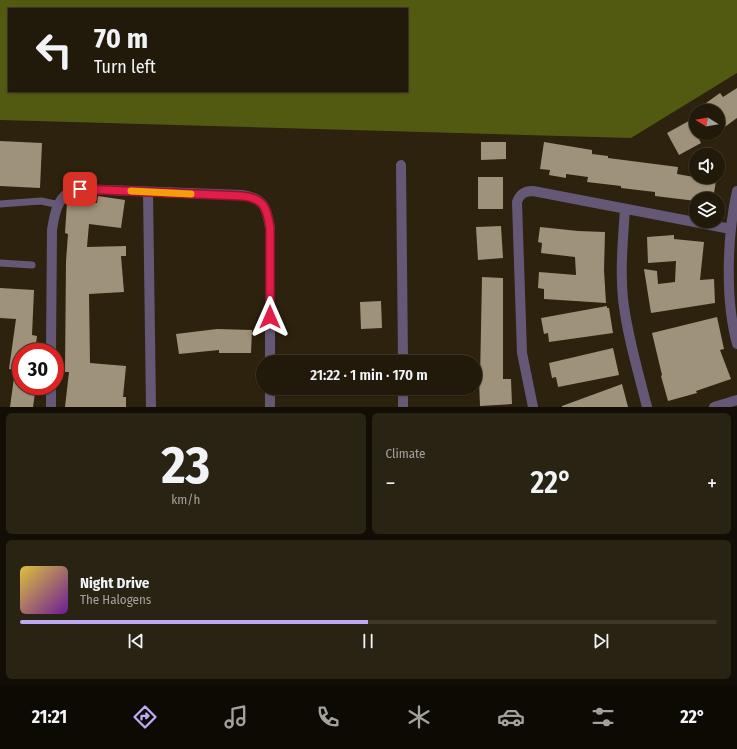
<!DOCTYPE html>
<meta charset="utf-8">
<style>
body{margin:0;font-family:"Fira Sans Condensed",sans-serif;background:#292313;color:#f1f3f6;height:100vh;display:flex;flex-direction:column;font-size:15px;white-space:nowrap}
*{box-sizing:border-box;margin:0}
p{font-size:13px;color:#a2a19c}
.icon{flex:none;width:22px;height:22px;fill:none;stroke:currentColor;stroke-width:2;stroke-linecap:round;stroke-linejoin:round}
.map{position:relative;height:407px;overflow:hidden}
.side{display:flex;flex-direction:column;gap:6px;padding:6px;background:#120e06;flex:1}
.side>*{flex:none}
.banner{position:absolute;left:8px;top:8px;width:400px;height:84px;border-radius:0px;box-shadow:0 1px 3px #0004,0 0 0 1px #3e382b;background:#211a0a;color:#f1f3f6;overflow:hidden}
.needle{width:26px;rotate:281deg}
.controls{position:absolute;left:689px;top:104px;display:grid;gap:8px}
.controls a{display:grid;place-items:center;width:36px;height:36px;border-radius:50%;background:#211a0a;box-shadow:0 1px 3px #0004,0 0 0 1px #3e382b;font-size:20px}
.speed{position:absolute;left:12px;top:343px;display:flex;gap:8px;font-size:20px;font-weight:700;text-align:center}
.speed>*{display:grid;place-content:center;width:52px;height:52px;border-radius:50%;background:#211a0a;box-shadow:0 1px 3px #0004,0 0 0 1px #3e382b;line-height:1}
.speed .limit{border:6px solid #d22;background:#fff;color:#111}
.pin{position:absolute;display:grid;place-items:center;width:34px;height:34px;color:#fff;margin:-17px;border-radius:8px;box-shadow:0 2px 6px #0006}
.me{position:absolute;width:44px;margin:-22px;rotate:0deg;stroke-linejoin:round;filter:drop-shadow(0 0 3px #0008)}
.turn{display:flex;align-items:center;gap:14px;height:84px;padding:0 20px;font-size:18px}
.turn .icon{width:52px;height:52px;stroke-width:2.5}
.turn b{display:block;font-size:28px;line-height:34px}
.big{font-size:30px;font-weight:600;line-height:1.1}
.side .tile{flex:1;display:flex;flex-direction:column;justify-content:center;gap:6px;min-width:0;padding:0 14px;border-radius:6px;background:#292313}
.side .dial{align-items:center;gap:0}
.dial b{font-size:52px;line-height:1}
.song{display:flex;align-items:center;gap:12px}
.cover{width:48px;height:48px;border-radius:6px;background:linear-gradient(135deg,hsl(50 70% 55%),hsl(280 70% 35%))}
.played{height:4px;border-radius:2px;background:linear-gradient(90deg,#bea9f5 50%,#3e382b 50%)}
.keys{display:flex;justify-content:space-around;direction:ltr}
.heat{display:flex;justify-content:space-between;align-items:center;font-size:22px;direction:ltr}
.side .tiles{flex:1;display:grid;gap:6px;grid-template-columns:1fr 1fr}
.tile:last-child{grid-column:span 2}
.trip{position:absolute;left:256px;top:355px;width:226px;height:40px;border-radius:20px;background:#211a0a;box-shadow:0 1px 3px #0004,0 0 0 1px #3e382b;font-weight:600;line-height:40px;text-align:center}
.tabs{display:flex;height:64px;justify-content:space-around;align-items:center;background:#0d0a04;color:#a2a19c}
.tabs .icon{width:28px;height:28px}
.tabs .on{color:#bea9f5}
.tabs b{font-size:18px;color:#f1f3f6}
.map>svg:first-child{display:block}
.forest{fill:#525911;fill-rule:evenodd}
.building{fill:#9f927a}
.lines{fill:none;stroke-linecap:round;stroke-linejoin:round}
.service{stroke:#655877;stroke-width:7}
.minor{stroke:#655877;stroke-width:10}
.route-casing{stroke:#92132f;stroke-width:10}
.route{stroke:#e11d48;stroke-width:7}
.slow{stroke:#f59e0b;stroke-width:7}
</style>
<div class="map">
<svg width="737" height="407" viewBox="0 0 737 407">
<rect width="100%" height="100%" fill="#2c220d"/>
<path class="forest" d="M0,0H737V73L631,138L0,120ZM9,9H407V91H9Z"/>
<path class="building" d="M737,88V118L718,132V111H695L720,93L723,97Z
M696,117V133L701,143L679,155L667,133Z
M0,141L42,143L40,188L0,186Z
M481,142H506V159L481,160Z
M544,142L592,150V154L608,156V158L678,167L677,174L716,181L713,199H696V201L655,196V192L621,188V186L587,182L588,177L566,174V178L549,175L550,170L540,169Z
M478,177H503V209H478Z
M98,196L125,200L121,228L89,224L87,247L126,246V256H121L124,292L89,294L90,363L126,366L123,397H126V407H65L69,372H65L66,261L68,234L65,233L67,203L68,201L97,203Z
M501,226L503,258L478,260L476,227Z
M540,227L578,231L605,232L604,270L606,303L544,299V289L538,288L539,272L576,275L575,257L541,253L542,243L538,242Z
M674,235V239L704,242L700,280L714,279L715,303L651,313L644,269L657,271L658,284L675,282L676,261L648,263L647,237Z
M482,277L503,278V379H511L512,404L480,406L479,380H480Z
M0,288L34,290L32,335L37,336L35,352H21V386H36L33,407H10L15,370L9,369L16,319L0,318Z
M381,301L382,328L361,329L360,302Z
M607,306V308H609L613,333L549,342L548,333L544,334L541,318Z
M717,317L724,349L720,350L731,379L696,391L697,393L668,401L661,376L662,375L652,333Z
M217,329L252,330L251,353H219V350L179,354L176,334Z
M613,348L619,375L558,387L556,377L552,378L549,363Z
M622,384L628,407H562V406Z"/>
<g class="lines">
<path class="service" d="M0,204L41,201L55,204L59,203
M0,263L32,265"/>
<path class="minor" d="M401,165L403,362
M737,191C727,236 725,300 737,344
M148,192L151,407
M625,209C623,239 620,269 623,299C627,335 638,371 647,407
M51,352L52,230C54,218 56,201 68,193C71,191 76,190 80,189L242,195C264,198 267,208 270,228V362
M403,388V407
M51,407V386
M270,407V388
M533,407L522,353L517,202C520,194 524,191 533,191L731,229
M714,407L737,400"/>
</g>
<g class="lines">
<g class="route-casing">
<path id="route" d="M80,189L242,196C264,198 267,208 270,228V317"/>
</g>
<use href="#route" class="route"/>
<path class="slow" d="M131,191L191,194"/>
</g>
</svg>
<div class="controls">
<a><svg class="needle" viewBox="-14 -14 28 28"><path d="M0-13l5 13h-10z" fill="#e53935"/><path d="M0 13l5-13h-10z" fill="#a2a19c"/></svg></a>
<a><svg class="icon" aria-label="sound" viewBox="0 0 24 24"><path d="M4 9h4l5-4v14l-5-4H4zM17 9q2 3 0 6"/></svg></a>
<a><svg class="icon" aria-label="layers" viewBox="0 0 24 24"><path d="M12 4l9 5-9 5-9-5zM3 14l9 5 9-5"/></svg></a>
</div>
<div class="speed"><div class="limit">30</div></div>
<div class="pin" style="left:80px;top:189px;background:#d93025"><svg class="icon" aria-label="arrive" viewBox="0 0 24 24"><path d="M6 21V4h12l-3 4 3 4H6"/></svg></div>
<svg class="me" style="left:270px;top:317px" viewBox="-20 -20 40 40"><path d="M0-17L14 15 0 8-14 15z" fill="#e11d48" stroke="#fff" stroke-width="4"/></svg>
<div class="trip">21:22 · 1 min · 170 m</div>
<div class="banner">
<div class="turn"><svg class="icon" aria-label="left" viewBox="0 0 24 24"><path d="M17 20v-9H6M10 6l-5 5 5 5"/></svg><div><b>70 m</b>Turn left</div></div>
</div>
</div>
<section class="side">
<div class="tiles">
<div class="tile dial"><b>23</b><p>km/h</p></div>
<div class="tile"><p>Climate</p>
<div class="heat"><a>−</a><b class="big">22°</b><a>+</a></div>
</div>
<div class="tile">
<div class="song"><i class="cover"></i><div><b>Night Drive</b><p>The Halogens</p></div></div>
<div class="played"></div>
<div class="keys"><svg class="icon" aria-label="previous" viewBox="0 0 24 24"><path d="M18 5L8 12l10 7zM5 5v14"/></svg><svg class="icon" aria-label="pause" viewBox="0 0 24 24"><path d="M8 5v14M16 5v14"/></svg><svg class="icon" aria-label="next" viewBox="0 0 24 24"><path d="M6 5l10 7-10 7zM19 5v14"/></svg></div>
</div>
</div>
</section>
<nav class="tabs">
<b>21:21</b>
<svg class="icon on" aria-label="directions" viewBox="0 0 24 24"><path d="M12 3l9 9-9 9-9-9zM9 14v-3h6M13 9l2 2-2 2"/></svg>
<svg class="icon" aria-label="music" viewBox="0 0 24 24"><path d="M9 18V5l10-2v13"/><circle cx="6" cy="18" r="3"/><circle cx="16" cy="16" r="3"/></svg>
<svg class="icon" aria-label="phone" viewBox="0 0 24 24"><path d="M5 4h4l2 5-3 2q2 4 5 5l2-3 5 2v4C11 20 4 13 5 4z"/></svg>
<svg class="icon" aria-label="climate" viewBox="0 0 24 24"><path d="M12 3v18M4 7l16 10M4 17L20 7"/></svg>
<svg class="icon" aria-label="car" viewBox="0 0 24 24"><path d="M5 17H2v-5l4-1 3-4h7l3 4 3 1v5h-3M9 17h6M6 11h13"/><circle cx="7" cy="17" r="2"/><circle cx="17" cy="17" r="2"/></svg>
<svg class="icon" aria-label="filters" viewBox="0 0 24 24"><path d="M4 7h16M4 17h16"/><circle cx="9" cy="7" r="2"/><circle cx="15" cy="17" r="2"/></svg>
<b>22°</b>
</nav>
